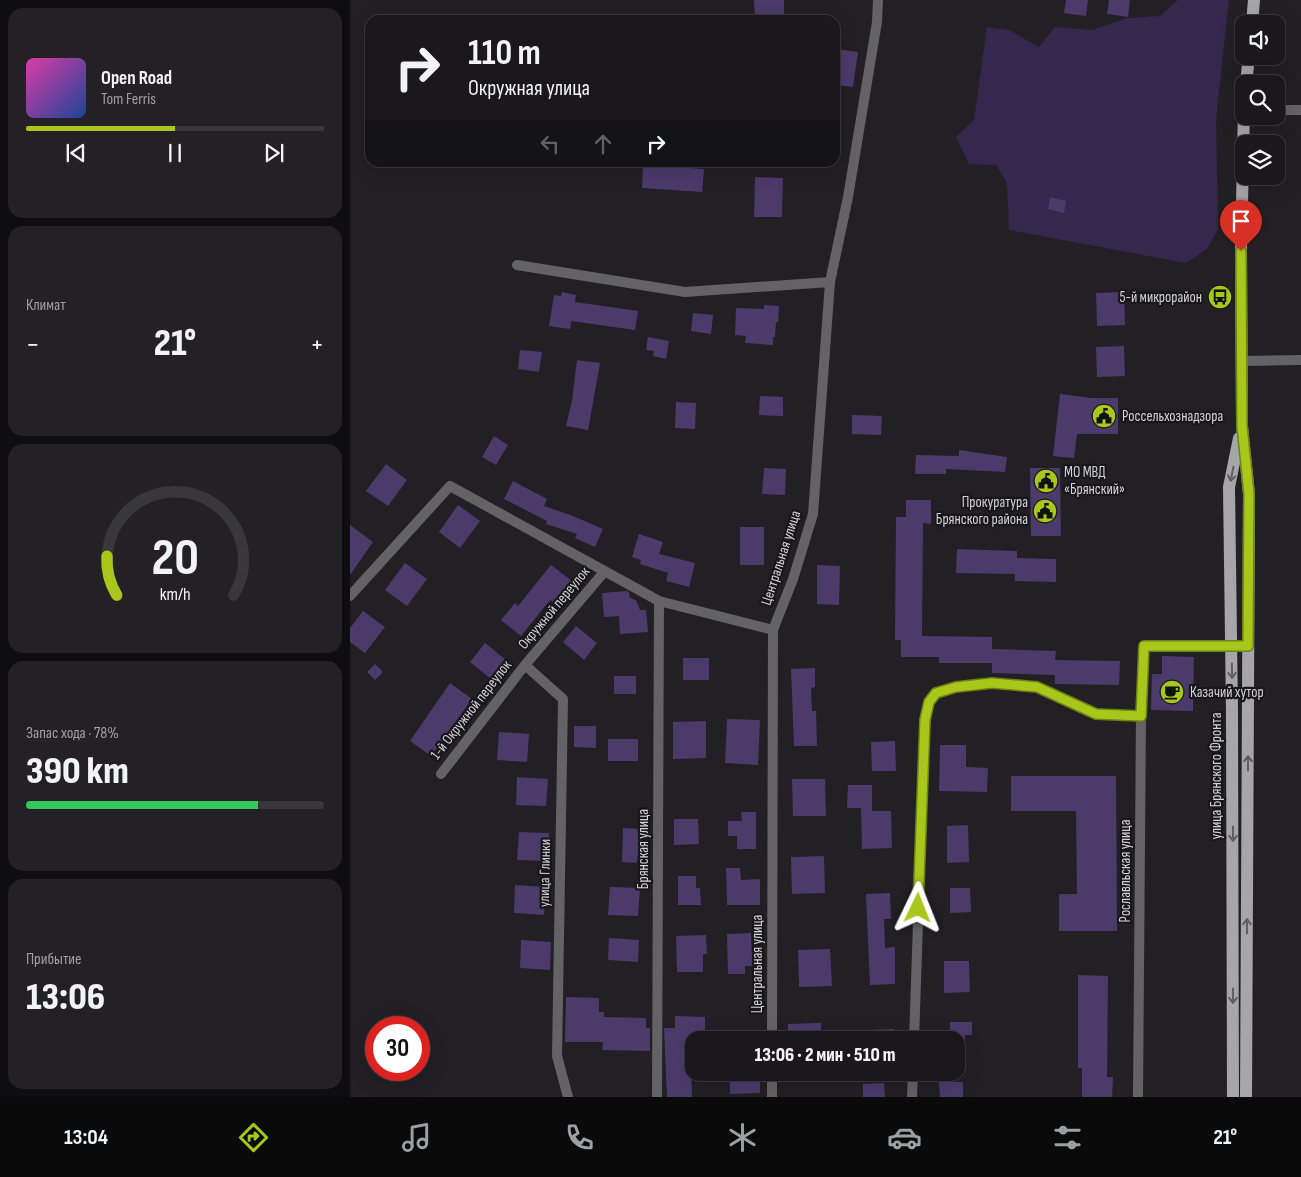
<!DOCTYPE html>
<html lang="ru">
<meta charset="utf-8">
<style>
body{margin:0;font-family:"Sofia Sans Condensed",sans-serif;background:#232125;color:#f1f3f6;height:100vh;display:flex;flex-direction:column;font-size:19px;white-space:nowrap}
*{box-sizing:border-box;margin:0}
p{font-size:16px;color:#9fa0a3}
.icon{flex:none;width:28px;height:28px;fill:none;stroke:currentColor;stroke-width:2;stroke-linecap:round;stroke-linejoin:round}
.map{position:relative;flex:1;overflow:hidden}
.drawer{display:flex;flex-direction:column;gap:8px;padding:8px;background:#0e0d0f;width:350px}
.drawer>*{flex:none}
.banner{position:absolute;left:15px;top:15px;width:475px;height:152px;border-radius:15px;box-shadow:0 5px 20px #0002,0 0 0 1px #38373b;background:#1a181c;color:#f1f3f6;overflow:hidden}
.controls{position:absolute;left:885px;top:15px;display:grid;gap:10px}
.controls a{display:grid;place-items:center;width:50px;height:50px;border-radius:10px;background:#1a181c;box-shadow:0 5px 20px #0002,0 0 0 1px #38373b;font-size:25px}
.speed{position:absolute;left:15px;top:1016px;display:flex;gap:10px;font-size:25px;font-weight:700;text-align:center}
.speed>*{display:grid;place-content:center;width:65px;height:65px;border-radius:50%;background:#1a181c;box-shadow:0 5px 20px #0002,0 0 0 1px #38373b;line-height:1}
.speed .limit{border:8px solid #d22;background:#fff;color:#111}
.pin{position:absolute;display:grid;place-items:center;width:42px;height:42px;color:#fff;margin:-51px -21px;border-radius:50% 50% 50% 0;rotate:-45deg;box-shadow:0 0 5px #0007}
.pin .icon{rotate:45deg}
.me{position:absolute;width:55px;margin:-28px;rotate:2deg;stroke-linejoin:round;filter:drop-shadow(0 0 4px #0008)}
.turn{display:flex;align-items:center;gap:18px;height:105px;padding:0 20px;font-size:22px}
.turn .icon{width:65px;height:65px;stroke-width:2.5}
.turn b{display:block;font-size:35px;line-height:42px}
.lanes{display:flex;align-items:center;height:48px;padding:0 20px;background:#0003;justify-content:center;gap:25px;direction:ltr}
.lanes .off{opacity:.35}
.big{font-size:38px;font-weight:800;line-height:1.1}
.drawer .widget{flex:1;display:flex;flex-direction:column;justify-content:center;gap:8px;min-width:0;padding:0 18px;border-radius:15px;background:#232125}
.drawer .dial{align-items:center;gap:0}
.dial svg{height:130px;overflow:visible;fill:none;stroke:#38373b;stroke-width:7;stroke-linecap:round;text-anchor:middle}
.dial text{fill:#f1f3f6;stroke:none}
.song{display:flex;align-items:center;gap:15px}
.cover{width:60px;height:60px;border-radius:8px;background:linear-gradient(135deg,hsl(320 70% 55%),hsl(220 70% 35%))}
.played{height:5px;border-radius:2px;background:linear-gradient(90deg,#a9c71a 50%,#38373b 50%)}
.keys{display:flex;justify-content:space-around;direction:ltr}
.heat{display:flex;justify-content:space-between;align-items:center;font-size:28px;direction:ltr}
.charge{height:8px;border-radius:4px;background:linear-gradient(90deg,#34c759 78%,#38373b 0)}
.trip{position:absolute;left:335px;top:1031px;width:280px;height:50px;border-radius:15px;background:#1a181c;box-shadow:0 5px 20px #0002,0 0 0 1px #38373b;font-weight:800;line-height:50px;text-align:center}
.menu{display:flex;height:80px;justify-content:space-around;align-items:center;background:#0a0a0b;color:#9fa0a3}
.menu .icon{width:35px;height:35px}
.menu .current{color:#a9c71a}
.menu b{font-size:22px;color:#f1f3f6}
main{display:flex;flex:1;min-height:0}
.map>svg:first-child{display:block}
.green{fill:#35274d}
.building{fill:#4c3a6b}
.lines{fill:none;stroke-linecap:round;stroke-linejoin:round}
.minor{stroke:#636365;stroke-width:10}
.primary{stroke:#a6a5aa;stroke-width:12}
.oneway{stroke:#5f5e62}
.route-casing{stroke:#6e8111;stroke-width:12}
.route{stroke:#a9c71a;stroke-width:9}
.labels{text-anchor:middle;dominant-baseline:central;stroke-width:4.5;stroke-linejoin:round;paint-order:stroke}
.poi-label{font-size:15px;fill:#d3d2d5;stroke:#18171b;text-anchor:start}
.street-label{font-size:15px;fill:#d3d2d5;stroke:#18171b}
</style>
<main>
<section class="drawer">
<div class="widget">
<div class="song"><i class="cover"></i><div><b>Open Road</b><p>Tom Ferris</p></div></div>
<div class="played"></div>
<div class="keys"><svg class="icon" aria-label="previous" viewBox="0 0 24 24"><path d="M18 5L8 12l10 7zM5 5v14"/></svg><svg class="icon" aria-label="pause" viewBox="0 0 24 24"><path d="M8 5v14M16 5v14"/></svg><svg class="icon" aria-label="next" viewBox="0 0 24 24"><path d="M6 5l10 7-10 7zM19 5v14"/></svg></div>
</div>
<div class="widget"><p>Климат</p>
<div class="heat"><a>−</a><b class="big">21°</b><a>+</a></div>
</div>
<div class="widget dial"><svg viewBox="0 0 100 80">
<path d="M14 69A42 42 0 1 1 86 69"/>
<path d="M14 69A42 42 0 0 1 8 45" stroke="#a9c71a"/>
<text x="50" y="56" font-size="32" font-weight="700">20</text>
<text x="50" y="72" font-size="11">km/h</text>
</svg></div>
<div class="widget"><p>Запас хода · 78%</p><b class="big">390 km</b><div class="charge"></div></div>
<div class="widget"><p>Прибытие</p><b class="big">13:06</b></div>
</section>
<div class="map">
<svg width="951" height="1097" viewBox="0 0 951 1097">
<rect width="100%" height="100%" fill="#222025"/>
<path class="green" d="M828,0H879L866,120L868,229L857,249L836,263L659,230L657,183L646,165L619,164L606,137L624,120L637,27L659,30L689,47L705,27L742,30L777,18L810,16Z"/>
<path class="building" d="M404,0H434V17L405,18Z
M716,0H738L736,16L714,13Z
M759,0H780L778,17L757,14Z
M485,49L508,52L503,87L485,85Z
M293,165L354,169L352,192L292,188Z
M405,177L433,178L432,217H404Z
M700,197L716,201L714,213L698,209Z
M212,292L226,295L225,302L288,311L285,330L221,321L220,329L199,326L204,295L211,296Z
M774,292L775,325L747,326L746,293Z
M414,305L429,306L428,322H426L425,337H423V345L395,343L396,336L385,335L386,308L414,309Z
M343,313L363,315L361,334L341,331Z
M298,337L319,341L316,359L303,356L304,351L296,350Z
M774,346L775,376L747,377L746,347Z
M170,350L192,352L189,372L168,369Z
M227,360L250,363L238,430L216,426L222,401Z
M710,394L741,398H768V434H727L724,458L703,456Z
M410,396L433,397V416L409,415Z
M326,402L346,403L345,429L325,428Z
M502,415L532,416L531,435L502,434Z
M144,436L158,445L146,465L132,457Z
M609,450L657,457L655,472L596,469V474H565L566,455L609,456Z
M36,464L57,480L38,506L16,491Z
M414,468L436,469L435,495L412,494Z
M680,468H710L711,536H681Z
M163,481L197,499L194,506L223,516L253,529L245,547L225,538L227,534L196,524L197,521L154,499Z
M556,500H581V524L573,523L572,636L642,637V649L706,651L705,660L770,661L769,685L705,684V675L642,673V663H589V657H551V640H545L546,517H556Z
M108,505L130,521L110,548L89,532Z
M0,525L23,542L0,575Z
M390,527H414V565H390Z
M289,534L313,542L309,554L345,563L339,587L316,581L318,573L290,564L291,560L282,557Z
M607,549L667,551V558L706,559V582L665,581V574L606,573Z
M55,563L77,579L57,606L35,590Z
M201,565L222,581L204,604L201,600L196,605L171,636L151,620L165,603L168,606Z
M467,565L490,566L489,605L467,604Z
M277,591L279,592L280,598L286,600L290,610H296L298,632L270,634L269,616L254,617L252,593Z
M13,611L35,627L15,653L0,642V628Z
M226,626L247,643L234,660L213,642Z
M135,643L156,660L141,679L120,662Z
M812,656L844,657L843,711L801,710L802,674H812Z
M333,658H359V680H333Z
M25,664L33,672L25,680L17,672Z
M465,668V687L461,688L462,711H466L467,746H444L441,669Z
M264,676H286V694H264Z
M100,683L122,699L81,756L60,741Z
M377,719L410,720L408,765L375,763Z
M356,721V758L323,759V722Z
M224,726H246V748L224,747Z
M149,732L179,734L177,762L147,760Z
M258,739H288V761H258Z
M545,741L546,771H522L521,742Z
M590,745H616V767L638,768L637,792L589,791Z
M661,776H766L767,931H709V894H727L726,811H661Z
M167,777L198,779L196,806L166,805Z
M442,779H475L476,816H443Z
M498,785H522V811H541L542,848L512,849L511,808H497Z
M391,812H406V849H387V836H378V821H392Z
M324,819H348L349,844L324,845Z
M618,825L619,862L597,863V826Z
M273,828L290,829L287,863L272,862Z
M169,832L199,833L198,861L167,860Z
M474,856L475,893L442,894L441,857Z
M376,868H390L391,880L410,879V905H377Z
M328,876H346V888H350L351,905H328Z
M165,885L195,887L194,915L164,913Z
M260,887L290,888L288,916L258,915Z
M600,888H620L621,912L600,913Z
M540,893L541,919H534L535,948L545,947V984L520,985L516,894Z
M401,933L402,955L410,954V966H395V974H378L377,934Z
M356,935L357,954H353V972H327L326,936Z
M259,938L289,940L288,962L258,960Z
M171,940L201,942L200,970L170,968Z
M480,949L482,986L449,987L448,950Z
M594,961H619L620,992L594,993Z
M728,975L758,976L757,1077H763L762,1097H732V1068H728Z
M216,997L249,998V1012H254V1017L296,1018V1028H300V1051L252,1050L253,1042H215Z
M325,1016L355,1017V1033H348V1040H344V1055H341L342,1097H317L314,1028H325Z
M600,1022H622V1035H615V1040H600Z
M471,1023V1040H438V1024Z
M544,1029L545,1040H520V1030Z
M380,1072H402V1078H410V1093L380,1094Z
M589,1082H613V1097H590Z
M534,1083L535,1097H513V1084Z"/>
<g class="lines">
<path class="minor" d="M926,110H951
M167,265L335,292L480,282
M892,361L951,360
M0,596L100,486L309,601L423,630
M175,665L213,699L207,1056L218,1097
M91,774L175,665L255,571
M422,1040L423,630L443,579L463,514L480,282L498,197L527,22L528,0
M564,1040L575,720L579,702L586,693L606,687L642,683L687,687L747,714L791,716
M307,1097L309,601
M422,1097V1072
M562,1097L563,1072
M788,1097L791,716L794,646H899"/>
<path class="primary" d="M902,24L904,0
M896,84L899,56
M894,109L891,251L892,426L899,494L896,1097
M883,1097L882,713L879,487L889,438"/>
</g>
<defs><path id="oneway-shaft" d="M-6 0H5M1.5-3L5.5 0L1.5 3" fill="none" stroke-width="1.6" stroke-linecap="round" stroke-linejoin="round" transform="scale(1.25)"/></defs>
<g class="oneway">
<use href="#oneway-shaft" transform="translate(882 474) rotate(102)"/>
<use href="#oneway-shaft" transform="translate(882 671) rotate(89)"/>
<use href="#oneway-shaft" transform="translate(898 763) rotate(-90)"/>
<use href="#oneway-shaft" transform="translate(883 834) rotate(90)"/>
<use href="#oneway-shaft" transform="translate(897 926) rotate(-90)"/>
<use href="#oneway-shaft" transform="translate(883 996) rotate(90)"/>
</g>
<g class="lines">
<g class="route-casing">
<path id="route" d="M568,908L575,720L579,702L586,693L606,687L642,683L687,687L746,714L791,716L794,646H898L899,494L892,426L891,251"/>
</g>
<use href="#route" class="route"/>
</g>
<defs>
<g id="bus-disc" transform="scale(1.25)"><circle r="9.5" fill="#a9c71a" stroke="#18171b"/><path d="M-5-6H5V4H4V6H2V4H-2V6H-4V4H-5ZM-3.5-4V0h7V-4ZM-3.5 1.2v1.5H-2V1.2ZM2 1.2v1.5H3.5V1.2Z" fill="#111"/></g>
<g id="civic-disc" transform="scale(1.25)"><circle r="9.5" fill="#a9c71a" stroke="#18171b"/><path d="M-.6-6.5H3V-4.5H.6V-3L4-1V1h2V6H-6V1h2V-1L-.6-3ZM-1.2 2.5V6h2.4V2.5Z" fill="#111"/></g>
<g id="cafe-disc" transform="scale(1.25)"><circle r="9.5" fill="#a9c71a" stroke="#18171b"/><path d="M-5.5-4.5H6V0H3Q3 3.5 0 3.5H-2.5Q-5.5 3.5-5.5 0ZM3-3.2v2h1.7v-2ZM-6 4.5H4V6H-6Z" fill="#111"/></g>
</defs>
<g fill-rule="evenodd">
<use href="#bus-disc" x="870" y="297"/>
<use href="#civic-disc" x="754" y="416"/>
<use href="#civic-disc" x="696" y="481"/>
<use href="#civic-disc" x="695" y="511"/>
<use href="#cafe-disc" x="822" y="692"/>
</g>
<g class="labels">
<g class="poi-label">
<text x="852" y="297" text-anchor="end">5-й микрорайон</text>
<text x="772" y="416">Россельхознадзора</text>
<text x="714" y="472">МО МВД<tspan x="714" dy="17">«Брянский»</tspan></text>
<text x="678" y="502" text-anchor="end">Прокуратура<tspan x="678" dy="17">Брянского района</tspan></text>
<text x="840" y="692">Казачий хутор</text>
</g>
<g class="street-label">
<text transform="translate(431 558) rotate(-72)">Центральная улица</text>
<text transform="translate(204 608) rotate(-50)">Окружной переулок</text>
<text transform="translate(121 710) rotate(-52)">1-й Окружной переулок</text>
<text transform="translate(866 776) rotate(-90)">улица Брянского Фронта</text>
<text transform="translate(293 849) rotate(-90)">Брянская улица</text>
<text transform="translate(775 871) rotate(-90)">Рославльская улица</text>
<text transform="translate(195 873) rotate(-89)">улица Глинки</text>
<text transform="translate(407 964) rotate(-90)">Центральная улица</text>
</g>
</g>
</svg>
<div class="controls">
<a><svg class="icon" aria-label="sound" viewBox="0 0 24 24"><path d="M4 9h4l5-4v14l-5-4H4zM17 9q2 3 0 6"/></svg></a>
<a><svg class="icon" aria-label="search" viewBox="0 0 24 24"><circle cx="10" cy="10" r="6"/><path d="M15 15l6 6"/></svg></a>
<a><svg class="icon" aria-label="layers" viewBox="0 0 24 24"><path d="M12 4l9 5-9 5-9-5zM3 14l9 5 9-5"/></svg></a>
</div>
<div class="speed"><div class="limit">30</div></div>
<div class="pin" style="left:891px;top:251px;background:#d93025"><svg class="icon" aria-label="arrive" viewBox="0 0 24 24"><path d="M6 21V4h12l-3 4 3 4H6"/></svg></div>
<svg class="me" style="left:568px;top:908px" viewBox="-20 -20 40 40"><path d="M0-17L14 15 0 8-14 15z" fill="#a9c71a" stroke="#fff" stroke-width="4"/></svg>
<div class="trip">13:06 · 2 мин · 510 m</div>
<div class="banner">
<div class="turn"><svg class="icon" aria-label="right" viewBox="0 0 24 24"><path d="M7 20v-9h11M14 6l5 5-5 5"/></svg><div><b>110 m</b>Окружная улица</div></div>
<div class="lanes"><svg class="icon off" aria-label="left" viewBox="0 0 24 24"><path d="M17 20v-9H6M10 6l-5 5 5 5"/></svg><svg class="icon off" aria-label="ahead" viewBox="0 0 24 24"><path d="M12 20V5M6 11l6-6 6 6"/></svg><svg class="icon" aria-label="right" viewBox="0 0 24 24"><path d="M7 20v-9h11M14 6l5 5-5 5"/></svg></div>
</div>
</div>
</main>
<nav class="menu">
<b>13:04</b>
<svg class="icon current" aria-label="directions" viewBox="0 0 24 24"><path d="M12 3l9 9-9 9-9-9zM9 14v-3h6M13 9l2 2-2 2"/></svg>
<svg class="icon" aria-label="music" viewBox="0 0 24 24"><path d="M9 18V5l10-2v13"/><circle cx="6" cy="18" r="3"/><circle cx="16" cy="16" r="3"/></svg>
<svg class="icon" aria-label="phone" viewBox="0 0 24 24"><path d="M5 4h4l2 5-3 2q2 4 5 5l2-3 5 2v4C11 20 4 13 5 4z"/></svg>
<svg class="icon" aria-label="climate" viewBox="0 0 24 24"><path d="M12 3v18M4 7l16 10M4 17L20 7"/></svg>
<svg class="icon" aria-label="car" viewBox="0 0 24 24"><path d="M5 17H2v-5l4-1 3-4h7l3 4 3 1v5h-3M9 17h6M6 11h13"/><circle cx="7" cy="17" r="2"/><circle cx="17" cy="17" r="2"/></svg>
<svg class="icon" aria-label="filters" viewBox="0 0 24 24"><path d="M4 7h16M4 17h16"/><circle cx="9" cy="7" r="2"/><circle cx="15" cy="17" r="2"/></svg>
<b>21°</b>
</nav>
